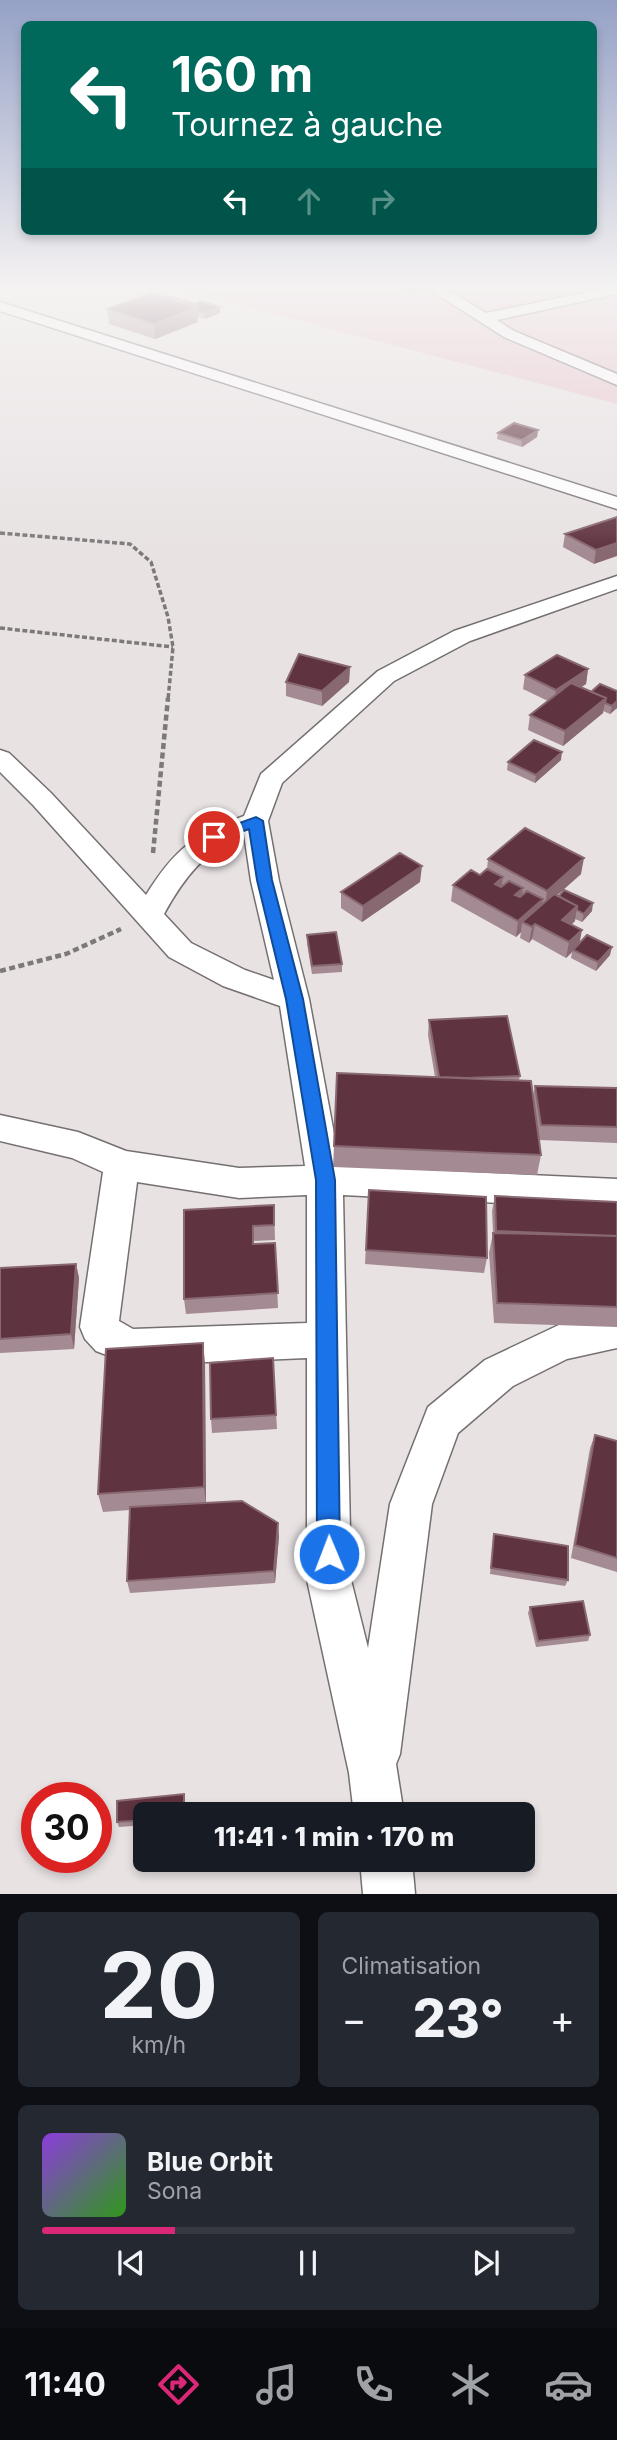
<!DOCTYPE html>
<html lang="fr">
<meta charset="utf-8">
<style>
body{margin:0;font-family:Inter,sans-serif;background:#242831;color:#f1f3f6;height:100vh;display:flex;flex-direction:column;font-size:26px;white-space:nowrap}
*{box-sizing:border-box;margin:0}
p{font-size:23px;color:#9ea1a6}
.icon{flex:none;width:38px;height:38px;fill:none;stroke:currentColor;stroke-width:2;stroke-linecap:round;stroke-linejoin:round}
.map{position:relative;height:1894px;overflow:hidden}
.details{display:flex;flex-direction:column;gap:18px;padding:18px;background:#0d0f14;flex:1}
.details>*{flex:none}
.hud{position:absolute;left:21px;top:21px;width:576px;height:214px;border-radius:10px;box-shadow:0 4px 10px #0003;background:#00695c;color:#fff;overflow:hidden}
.speed{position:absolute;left:21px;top:1782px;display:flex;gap:14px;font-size:35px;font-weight:700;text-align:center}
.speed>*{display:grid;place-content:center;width:91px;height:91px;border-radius:50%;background:#171b24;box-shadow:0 4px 10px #0003;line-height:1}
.speed .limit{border:10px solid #d22;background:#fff;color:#111}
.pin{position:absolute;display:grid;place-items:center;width:60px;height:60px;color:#fff;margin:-30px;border:4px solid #fff;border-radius:50%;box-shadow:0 2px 7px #0007}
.me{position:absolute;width:77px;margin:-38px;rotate:359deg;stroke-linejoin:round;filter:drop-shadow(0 0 5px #0008)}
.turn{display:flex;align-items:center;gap:24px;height:147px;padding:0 35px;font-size:32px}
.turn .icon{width:91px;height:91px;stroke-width:2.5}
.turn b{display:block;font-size:49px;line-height:60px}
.lanes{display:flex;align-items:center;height:66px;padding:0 35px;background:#0003;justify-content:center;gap:35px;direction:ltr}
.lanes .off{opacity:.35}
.big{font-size:52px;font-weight:800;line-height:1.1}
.details .widget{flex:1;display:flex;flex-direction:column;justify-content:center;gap:10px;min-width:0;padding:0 24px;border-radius:10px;background:#242831}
.details .dial{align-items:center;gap:0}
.dial b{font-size:91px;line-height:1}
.song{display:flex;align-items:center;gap:21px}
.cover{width:84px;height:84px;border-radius:10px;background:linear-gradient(135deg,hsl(270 70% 55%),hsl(110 70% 35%))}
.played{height:7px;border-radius:4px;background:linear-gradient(90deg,#db2777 25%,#363941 25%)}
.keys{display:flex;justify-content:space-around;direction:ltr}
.heat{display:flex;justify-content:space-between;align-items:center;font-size:38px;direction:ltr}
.details .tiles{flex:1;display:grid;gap:18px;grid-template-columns:1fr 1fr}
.widget:last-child{grid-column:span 2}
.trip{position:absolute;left:133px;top:1802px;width:402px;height:70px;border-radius:10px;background:#171b24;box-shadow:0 4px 10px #0003;font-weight:800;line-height:70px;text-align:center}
.tabs{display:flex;height:112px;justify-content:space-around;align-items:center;background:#090b0e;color:#9ea1a6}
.tabs .icon{width:49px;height:49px}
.tabs .active{color:#db2777}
.tabs b{font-size:32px;color:#f1f3f6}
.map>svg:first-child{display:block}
.green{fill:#e6c2cb}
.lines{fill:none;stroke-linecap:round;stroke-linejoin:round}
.minor-casing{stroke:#756f71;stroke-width:3}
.path-far1{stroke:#7d797a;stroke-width:3.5;stroke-dasharray:5 2.5;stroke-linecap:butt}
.path{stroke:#7d797a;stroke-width:4.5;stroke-dasharray:6 3.5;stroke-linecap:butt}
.minor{fill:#fff;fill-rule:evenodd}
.wall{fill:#a48a92}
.shaded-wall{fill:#886871}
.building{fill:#5f3340;stroke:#886871;stroke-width:2}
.route{fill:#1a73e8;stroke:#114b97;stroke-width:2}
</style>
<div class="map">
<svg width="617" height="1894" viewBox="0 0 617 1894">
<rect width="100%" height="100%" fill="#e8e2e3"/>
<path class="green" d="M168,286H617V404Z"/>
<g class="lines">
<g class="minor-casing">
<path id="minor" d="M424,286H441L486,313L617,286V294L497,320L514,331L617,374V385L504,337Z
M0,302L617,497V509L0,311Z
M617,576V589L470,641L394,681L282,783L268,821L279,881L309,999L340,1166L617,1179V1209L343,1195L351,1580L368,1648L390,1504L428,1407L485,1360L561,1324L617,1314V1348L567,1359L513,1386L458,1433L432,1504L400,1754L396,1764L404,1815H354L349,1773L307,1580V1358L133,1365L96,1351L85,1339L80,1327L103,1172L72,1158L0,1141V1115L78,1132L126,1151L239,1168L305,1166L280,1006L223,986L169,957L33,805L0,772V750L9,753L51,793L146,895C174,850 194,834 244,816L261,774L378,671L454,631ZM244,834L251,881L274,980L245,970L191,943L164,914C183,879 206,849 244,834ZM137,1182L239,1198L307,1195V1323L133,1329L119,1321Z
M360,1860H412L415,1894H363Z"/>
</g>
<path class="path-far1" d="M0,533L130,544L151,562L168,617L173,647L168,700
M0,628L173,647"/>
<path class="path" d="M153,853L168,698
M0,971L66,954L121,929"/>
<use href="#minor" class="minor"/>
</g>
<path class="wall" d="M392,286H425V288L408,293Z
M165,297L195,304L220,307V313L205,319L198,317V322L155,339L109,324L107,309Z
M538,430L537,437L522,447L497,439L498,433Z
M617,517L594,564L563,547L565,534Z
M350,667L349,682L322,706L286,696V682Z
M588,669L586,684L580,688L591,692L617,691V708L610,714L603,711V713L563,746L528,730L530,715L548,701L523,689L525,675Z
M561,760L535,783L507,770L508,762Z
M488,859L581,874L557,895L592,911L582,922L575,919V921L571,925L580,942L610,955L596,971L571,958L572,952L566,958L532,939L529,943L520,938L521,932L516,937L451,901L453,885L480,875L487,869Z
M420,882L362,922L341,908V892Z
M307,935L342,964V972L312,974L307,943Z
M429,1020L520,1076L519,1080L533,1096L535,1086L617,1088V1143L539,1140L541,1155L537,1175L333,1167L334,1146L435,1077L428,1035Z
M369,1190L487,1258L484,1273L365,1264Z
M495,1196L617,1202V1327L494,1323L489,1253L493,1233L492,1211Z
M274,1205L275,1240L253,1241V1244L275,1243L278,1308L186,1314L184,1299Z
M76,1264L79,1278L74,1349L0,1353V1268Z
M273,1358L277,1429L212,1433L211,1419Z
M205,1363L206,1503L279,1536L275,1583L130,1593L127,1581L130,1510L103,1512L98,1494Z
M595,1435L617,1441V1572L571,1558L590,1448Z
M494,1534L568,1580L565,1586L490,1574Z
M530,1607L590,1635L588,1641L536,1647L528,1613Z
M185,1799V1815H145V1825L119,1827L117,1822Z"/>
<path class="shaded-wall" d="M408,286H425V288L408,293Z
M197,307L198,322L155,339L154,324Z
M220,307V313L205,319V313Z
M538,430L537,437L522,447V440Z
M617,543V556L594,564L596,550Z
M350,667L349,682L322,706V691Z
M588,669L586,684L554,704L556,690Z
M606,698L603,713L563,746L565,731Z
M617,701V708L610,714L612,706Z
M562,752L561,760L535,783L536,775Z
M584,858L581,874L545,906L547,891Z
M422,866L420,882L362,922L363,906Z
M503,877L501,893L495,884Z
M523,888L521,903L515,895Z
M543,899L541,914L522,922L521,932L516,937L518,921Z
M593,903L592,911L582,922L584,914Z
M577,906L575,921L560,935L562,920Z
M535,924L532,939L529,943L532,927Z
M582,930L579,946L573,950L572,952L566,958L569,942Z
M612,947L610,955L596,971L598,962Z
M76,1264L79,1278L74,1349L71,1334Z
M203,1343L205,1363L206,1505L204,1487Z
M278,1523L279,1536L275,1583L274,1571Z"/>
<path class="building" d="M151,293L197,307L154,324L107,309Z
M168,296L195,304L201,301L220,307L205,313L197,311V307L165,297Z
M514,423L538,430L522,440L498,433Z
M617,517V543L596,550L565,534Z
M299,654L350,667L322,691L286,682Z
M557,655L588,669L556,690L525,675Z
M571,683L606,698L565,731L530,715Z
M600,684L617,691V701L612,706L605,703L606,698L591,692Z
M534,740L562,752L536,775L508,762Z
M525,828L584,858L547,891L488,859Z
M400,853L422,866L363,906L341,892Z
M487,869L503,877L495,884L501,887L509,881L523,888L515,895L520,897L527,891L543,899L518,921L453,885L471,870L480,875Z
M564,890L593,903L584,914L577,910V906L559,896Z
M554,894L577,906L562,920L582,930L569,942L535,924L532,927L522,922Z
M336,932L342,964L312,966L307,935Z
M587,935L612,947L598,962L573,950Z
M507,1016L520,1076L467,1078L439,1077L429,1020Z
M337,1073L531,1081L541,1155L334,1146Z
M535,1086L617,1088V1127L541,1125Z
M369,1190L486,1197L487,1258L366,1250Z
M495,1196L617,1202V1236L496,1231Z
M274,1205V1225L253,1226V1244L275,1243L278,1293L184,1299V1210Z
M493,1233L617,1236V1307L497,1303Z
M76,1264L71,1334L0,1339V1268Z
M203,1343L204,1487L98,1494L106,1349Z
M273,1358L276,1415L211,1419L210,1363Z
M595,1435L617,1441V1558L575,1545Z
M242,1501L278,1523L274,1571L127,1581L130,1507Z
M494,1534L568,1546V1580L491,1568Z
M583,1601L590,1635L538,1641L530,1607Z
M184,1794V1815H145V1820L117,1822V1801Z"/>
<linearGradient id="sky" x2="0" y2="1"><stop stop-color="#95a1c6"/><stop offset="0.52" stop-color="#f5f2f2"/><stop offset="1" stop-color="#f5f2f2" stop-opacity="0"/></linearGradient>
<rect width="617" height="551" fill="url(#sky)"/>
<path class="route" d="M256,817L263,821L272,880L303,999L335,1180L340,1554L337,1562L329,1565L320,1562L317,1554L316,1180L286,999L257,880L249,829L214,842L207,837L209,834Z"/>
</svg>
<div class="speed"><div class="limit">30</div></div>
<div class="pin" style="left:214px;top:837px;background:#d93025"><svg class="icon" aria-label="arrive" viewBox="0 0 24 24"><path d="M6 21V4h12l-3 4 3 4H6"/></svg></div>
<svg class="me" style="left:329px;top:1554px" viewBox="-20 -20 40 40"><circle r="17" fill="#1a73e8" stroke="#fff" stroke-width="3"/><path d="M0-11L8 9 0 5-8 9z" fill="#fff"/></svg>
<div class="trip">11:41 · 1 min · 170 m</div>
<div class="hud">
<div class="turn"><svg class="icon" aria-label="left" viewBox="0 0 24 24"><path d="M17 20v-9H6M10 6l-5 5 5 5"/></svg><div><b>160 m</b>Tournez à gauche</div></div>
<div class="lanes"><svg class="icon" aria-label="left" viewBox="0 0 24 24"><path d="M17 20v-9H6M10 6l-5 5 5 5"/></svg><svg class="icon off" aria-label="ahead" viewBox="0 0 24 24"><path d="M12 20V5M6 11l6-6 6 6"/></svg><svg class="icon off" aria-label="right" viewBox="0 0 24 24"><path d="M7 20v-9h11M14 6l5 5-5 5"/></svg></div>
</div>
</div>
<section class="details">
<div class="tiles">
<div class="widget dial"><b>20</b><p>km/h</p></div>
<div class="widget"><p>Climatisation</p>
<div class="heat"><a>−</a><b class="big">23°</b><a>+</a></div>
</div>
<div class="widget">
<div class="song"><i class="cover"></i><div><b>Blue Orbit</b><p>Sona</p></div></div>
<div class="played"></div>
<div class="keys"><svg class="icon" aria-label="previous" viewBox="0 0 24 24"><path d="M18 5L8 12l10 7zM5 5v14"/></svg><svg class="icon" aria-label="pause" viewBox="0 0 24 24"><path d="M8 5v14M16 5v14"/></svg><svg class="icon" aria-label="next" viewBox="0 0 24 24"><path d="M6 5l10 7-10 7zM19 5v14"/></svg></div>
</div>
</div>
</section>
<nav class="tabs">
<b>11:40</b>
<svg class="icon active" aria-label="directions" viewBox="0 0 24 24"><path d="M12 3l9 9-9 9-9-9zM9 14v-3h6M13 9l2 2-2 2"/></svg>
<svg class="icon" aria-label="music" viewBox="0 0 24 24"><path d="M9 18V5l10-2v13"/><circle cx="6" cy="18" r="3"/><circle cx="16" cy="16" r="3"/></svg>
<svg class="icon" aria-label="phone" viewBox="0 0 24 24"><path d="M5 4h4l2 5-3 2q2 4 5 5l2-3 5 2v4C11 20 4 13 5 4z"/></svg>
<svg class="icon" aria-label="climate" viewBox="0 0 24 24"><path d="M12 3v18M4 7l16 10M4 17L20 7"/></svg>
<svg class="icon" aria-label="car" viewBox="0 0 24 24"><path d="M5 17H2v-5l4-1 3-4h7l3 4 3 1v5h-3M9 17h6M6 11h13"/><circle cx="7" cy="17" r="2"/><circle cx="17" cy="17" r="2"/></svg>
</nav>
